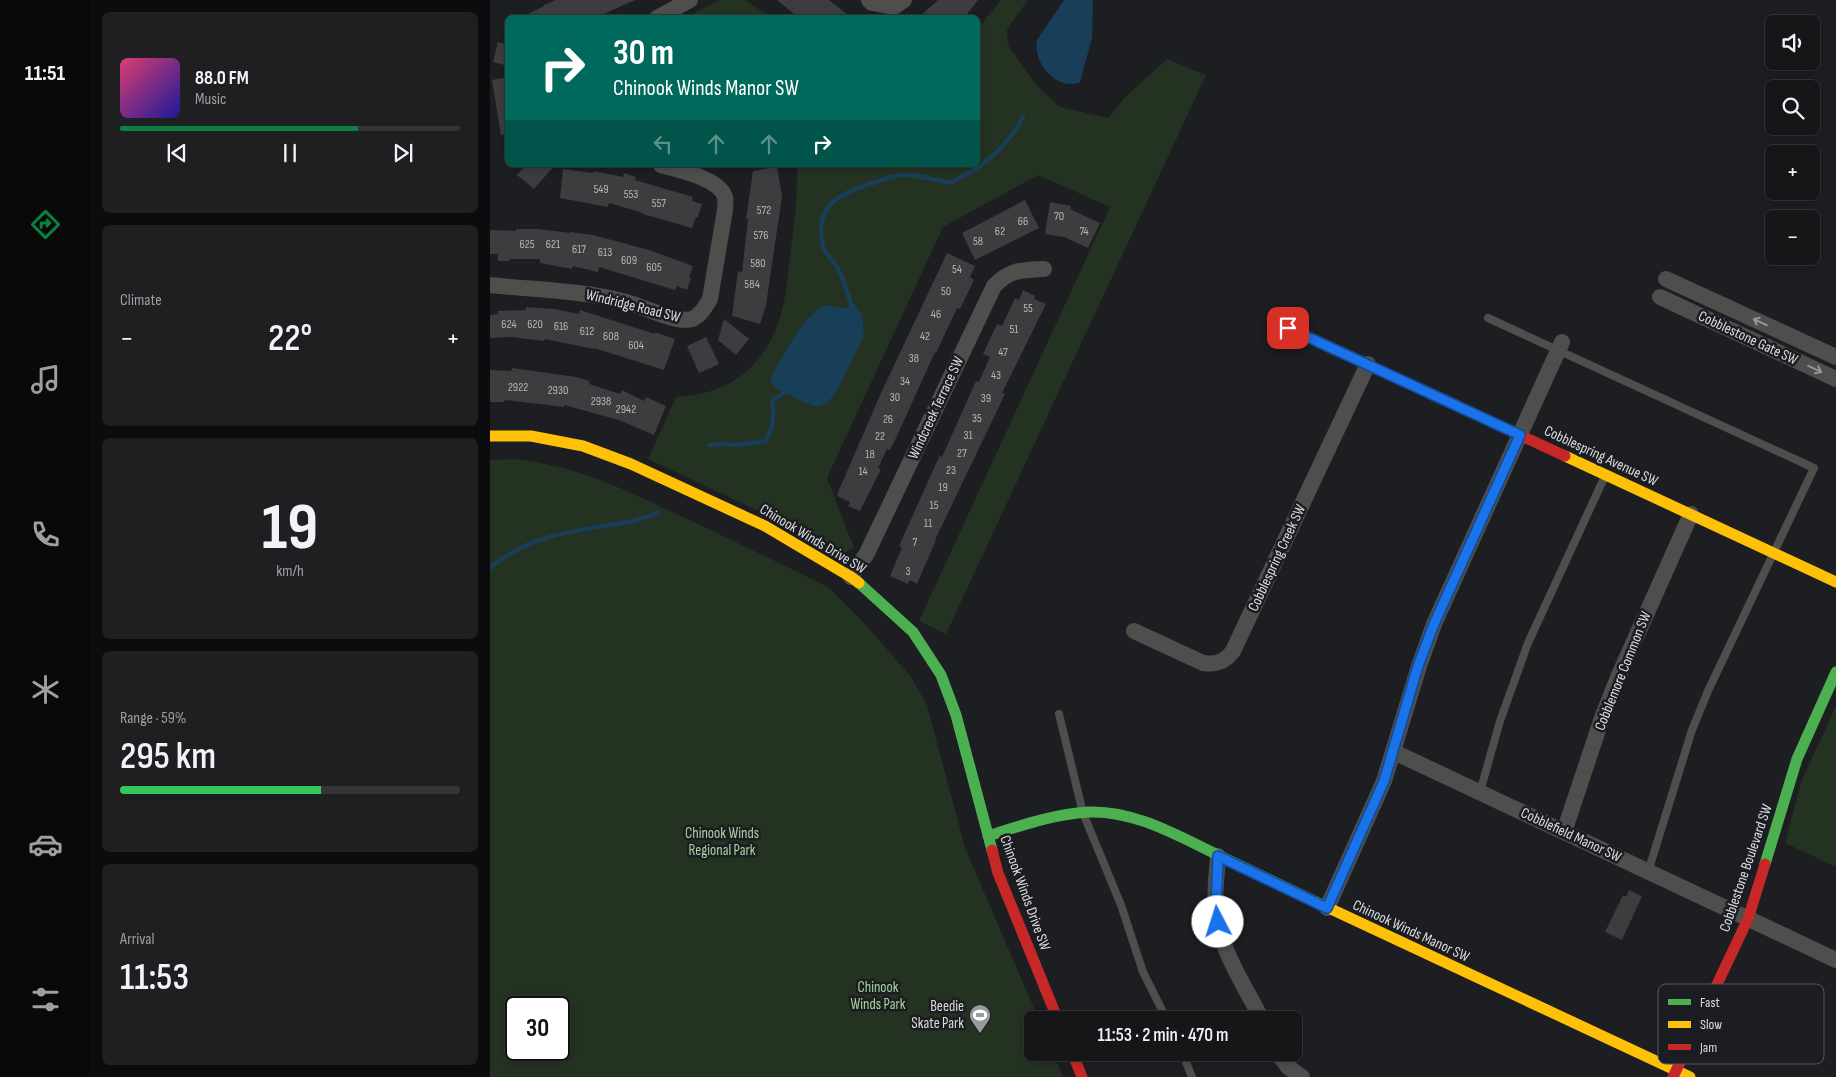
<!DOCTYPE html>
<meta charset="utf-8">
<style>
body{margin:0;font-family:"Sofia Sans Condensed",sans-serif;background:#1f1f22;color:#f1f3f6;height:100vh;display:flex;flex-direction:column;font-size:19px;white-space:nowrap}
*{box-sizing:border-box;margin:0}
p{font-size:16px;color:#9e9fa2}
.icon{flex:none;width:28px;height:28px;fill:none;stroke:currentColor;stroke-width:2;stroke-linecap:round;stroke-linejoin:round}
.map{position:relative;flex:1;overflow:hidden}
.panel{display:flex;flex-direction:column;gap:12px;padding:12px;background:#0c0c0e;width:400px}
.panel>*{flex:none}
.top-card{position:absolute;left:15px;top:15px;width:475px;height:152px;border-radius:8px;box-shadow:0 2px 8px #0003,0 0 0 1px #353538;background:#00695c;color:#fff;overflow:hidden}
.tools{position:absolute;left:1275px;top:15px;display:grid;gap:10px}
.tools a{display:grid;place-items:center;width:55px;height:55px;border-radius:8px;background:#161619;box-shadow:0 2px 8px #0003,0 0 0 1px #353538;font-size:25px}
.speed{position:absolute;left:15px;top:996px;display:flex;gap:10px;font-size:25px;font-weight:700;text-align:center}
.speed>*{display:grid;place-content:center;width:65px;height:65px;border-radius:50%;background:#161619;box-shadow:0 2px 8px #0003,0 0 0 1px #353538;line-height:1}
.speed .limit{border:2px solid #111;border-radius:8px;background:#fff;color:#111}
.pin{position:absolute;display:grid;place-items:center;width:42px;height:42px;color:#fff;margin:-21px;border-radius:10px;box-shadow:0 2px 8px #0006}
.me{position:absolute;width:55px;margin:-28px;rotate:355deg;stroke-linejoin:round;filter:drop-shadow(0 0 4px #0008)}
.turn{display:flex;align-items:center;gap:18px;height:105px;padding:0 25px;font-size:22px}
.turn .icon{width:65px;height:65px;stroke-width:2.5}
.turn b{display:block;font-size:35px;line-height:42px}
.lanes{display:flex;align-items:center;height:48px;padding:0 25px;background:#0003;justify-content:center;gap:25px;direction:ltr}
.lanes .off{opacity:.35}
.big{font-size:38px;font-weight:600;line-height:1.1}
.panel .widget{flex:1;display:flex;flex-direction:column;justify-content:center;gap:8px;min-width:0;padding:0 18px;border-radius:8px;background:#1f1f22}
.panel .dial{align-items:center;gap:0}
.dial b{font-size:65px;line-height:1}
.song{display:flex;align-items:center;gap:15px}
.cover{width:60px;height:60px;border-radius:8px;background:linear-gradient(135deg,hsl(340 70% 55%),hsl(240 70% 35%))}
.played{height:5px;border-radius:2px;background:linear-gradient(90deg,#0b8043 70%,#353538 70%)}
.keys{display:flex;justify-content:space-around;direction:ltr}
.heat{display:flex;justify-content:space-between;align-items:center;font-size:28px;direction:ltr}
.charge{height:8px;border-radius:4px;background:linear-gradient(90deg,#34c759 59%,#353538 0)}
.trip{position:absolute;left:534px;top:1011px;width:278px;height:50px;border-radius:8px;background:#161619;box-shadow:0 2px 8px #0003,0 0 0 1px #353538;font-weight:600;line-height:50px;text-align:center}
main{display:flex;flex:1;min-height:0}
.dock{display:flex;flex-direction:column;width:90px;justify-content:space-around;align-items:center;background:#09090a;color:#9e9fa2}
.dock .icon{width:35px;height:35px}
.dock .on{color:#0b8043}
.dock b{font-size:22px;color:#f1f3f6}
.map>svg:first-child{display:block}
.green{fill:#243222;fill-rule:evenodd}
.water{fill:#183f57}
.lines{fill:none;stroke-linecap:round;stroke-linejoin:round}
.stream{stroke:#183f57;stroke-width:4.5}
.building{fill:#3d3d3f}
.lane{stroke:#4e4e4d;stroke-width:8}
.street{stroke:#4e4e4d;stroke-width:16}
.fast{stroke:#4caf50;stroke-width:11}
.slow{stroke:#ffc107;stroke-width:11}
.jam{stroke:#c62828;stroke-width:11}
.oneway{stroke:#959697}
.route-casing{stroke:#114b97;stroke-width:12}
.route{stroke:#1a73e8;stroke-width:9}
.labels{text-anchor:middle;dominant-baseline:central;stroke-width:5;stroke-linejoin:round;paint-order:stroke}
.number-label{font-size:12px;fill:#b4b5b8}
.street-label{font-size:15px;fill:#dcdde1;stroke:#1c1d22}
.park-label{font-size:15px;fill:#a6d69b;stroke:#1c1d22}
.poi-label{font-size:15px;fill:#dcdde1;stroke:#1c1d22;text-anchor:end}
.key{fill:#1c1d22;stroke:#56575b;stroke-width:1}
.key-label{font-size:14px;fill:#dcdde1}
</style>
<main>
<nav class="dock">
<b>11:51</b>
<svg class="icon on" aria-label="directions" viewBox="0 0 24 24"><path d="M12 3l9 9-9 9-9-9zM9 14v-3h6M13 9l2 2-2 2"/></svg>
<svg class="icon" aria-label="music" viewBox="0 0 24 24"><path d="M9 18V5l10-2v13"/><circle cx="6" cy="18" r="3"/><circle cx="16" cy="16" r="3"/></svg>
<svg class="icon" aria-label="phone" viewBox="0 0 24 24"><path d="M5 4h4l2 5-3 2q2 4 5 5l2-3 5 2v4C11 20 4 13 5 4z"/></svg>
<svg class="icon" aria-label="climate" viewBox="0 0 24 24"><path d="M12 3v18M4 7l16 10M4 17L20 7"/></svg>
<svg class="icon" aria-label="car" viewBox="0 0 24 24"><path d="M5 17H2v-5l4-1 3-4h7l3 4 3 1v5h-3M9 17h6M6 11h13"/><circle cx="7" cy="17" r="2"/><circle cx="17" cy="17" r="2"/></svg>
<svg class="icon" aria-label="filters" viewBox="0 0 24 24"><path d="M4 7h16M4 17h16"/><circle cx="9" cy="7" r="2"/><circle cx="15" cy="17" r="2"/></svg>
</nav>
<section class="panel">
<div class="widget">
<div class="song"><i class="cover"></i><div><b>88.0 FM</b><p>Music</p></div></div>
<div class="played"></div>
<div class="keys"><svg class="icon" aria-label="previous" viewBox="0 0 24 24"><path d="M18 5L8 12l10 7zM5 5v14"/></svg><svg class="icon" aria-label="pause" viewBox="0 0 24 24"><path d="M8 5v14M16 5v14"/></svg><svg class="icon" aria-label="next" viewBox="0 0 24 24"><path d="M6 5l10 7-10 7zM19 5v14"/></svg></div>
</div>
<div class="widget"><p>Climate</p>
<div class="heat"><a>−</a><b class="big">22°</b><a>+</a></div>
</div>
<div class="widget dial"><b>19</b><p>km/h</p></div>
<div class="widget"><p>Range · 59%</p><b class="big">295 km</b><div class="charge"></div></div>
<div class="widget"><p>Arrival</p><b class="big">11:53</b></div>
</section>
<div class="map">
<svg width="1346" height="1077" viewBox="0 0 1346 1077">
<rect width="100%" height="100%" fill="#1d1e21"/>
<path class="green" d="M230,0H256L280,17H196Z
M511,0H538L517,29L518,45L546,85L570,107L619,118L634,98L677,59L716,75L456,634L429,621L620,207L548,175L453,227L337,478L364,548L355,553L349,552L322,536L158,459L186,397C244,394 280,362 293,306C297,290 298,273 300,256C304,226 308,196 307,165H488V28Z
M24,459C88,466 136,490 193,517C234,536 274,556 314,575L339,588L375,624L421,677L437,705L475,848L549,1020H542V1052L563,1053L573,1077H0V460ZM26,1008H69V1050H26Z
M1346,706V867L1295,843L1311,782Z"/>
<path class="water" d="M574,0H603L602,38L590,82C567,92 542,62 547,40Z
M365,304L372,315L374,336L346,393L336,404L327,407L307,399L284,387L280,379C291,360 312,317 332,307C342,302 351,313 365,304Z"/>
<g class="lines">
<path class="stream" d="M360,309L362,306C357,292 353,276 345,264C338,254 334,254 332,241C326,203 352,193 383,183C395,179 407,174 420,175C431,175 452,183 461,182C464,181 468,179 471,177C497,165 520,142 533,117
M219,445L233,444L247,445L276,441C283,428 285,415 282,401L299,389
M0,568C34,539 71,533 113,526C133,523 151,521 168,512"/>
</g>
<path class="building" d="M66,0H145L105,18H30L54,6V5Z
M287,0H339L362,18H309Z
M448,0H488L474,18H428Z
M8,42L18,45V66L3,62Z
M18,77V134L11,135L2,80Z
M36,165H65L44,189L27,175Z
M287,167L292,196L276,305L270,324L242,316L248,271L252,272L258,219H256L263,171Z
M73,169L103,173L104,171L133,177L134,173L146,177L145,180L203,197L202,201L212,204L208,217H206L202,228L153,214V213L119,203L118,207L70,198Z
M535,200L549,228L485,260L472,233Z
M560,202L581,206L580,209L610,223L598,248L574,237L555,234Z
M26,229H48L80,233V232L103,235L159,250L203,266L199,278H201L197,290L187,286L185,290L109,267L108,272L83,266L82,269L50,263V259H20V261H8V254H0V230L26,231Z
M457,253L485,266L480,277L484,280L470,309L467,308L446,353L445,352L405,440L400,450L397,449L388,468L391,469L370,511L358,506L360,502L347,496L349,490L391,393Z
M533,290L545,296L544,299L556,304L512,393L515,394L445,540H446L427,584L420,580L418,584L400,576L412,548L409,546L450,455L452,457L486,381L489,382L500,357L493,354L507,324L512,326L525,298L529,300Z
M36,307L64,309L89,314L90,310L165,334V332L185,339L174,370L104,348V349L55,339L54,341L22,337L0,338V315L8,314V311L36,310Z
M234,319L259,339L246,355L228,340Z
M216,337L229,364L209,373L197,346Z
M22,368L86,377L100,381L99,384L130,394L132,390L154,401L156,397L176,406L164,435L129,420L74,405V407L15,400L14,402H0V370L21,371Z
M1139,890L1152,896L1132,940L1115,932L1133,895L1136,897Z"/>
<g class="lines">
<path class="lane" d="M998,318L1324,468L1218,691L1202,730L1158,872
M569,714L593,813L631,905L653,972L677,1020
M990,792L1010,721L1038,643L1115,476
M692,1052L702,1077"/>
<path class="street" d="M379,0L382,3L404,7L414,0
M167,18L200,0
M1176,279L1346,357
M0,285C46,290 91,290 136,302C152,306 187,324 202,319C211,315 215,307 220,299L235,210C235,206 236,201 235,197C229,178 188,170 171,165
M1170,297L1346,379
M361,577L377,553L504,286C520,269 532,270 554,269
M644,631L713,663C726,665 735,662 743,651L878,364
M904,752L1346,960
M1074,832L1112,718L1129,675L1201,514
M728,856C727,874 724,893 726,910C729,949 755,986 772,1020
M837,908L894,781L929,666L944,624L1072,342
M787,1052L798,1067L812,1077"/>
<path class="fast" d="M369,583L423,632L451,675L466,715L502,850
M498,836C530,826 564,814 598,812C645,810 688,836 730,856C762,871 794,887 826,902
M1275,864L1307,759L1346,672"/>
<path class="slow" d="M0,436H41L93,446L141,464L275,526L361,577L369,583
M1075,456L1346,582
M826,902L1200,1077"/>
<path class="jam" d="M782,320L1075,456
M502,850L508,873L568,1020
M582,1052L592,1077
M1183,1077L1258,919L1275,864"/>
</g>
<defs><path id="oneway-shaft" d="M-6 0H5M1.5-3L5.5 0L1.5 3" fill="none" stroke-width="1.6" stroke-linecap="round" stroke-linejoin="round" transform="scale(1.25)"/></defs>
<g class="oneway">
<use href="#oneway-shaft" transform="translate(1270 322) rotate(-155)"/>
<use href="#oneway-shaft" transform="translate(1325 369) rotate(25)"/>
</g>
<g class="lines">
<g class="route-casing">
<path id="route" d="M728,922L726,910L728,856L837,908L894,781L928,666L944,624L1030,435L798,328"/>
</g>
<use href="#route" class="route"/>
</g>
<defs>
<g id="stadium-pin" transform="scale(1.125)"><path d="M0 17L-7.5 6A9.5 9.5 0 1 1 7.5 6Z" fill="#999a9e" stroke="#1c1d22"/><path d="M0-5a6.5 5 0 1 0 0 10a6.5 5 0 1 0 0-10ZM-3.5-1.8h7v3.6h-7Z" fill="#fff"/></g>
</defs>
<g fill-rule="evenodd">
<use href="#stadium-pin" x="490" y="1015"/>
</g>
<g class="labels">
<g class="number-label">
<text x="111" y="189">549</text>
<text x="141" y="194">553</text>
<text x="169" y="203">557</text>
<text x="274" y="210">572</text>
<text x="569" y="216">70</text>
<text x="533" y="221">66</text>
<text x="510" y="231">62</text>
<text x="594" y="231">74</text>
<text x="271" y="235">576</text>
<text x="488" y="241">58</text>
<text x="37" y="244">625</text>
<text x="63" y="244">621</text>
<text x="89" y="249">617</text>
<text x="115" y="252">613</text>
<text x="139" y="260">609</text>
<text x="268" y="263">580</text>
<text x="164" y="267">605</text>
<text x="467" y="269">54</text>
<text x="262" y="284">584</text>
<text x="456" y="291">50</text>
<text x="538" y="308">55</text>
<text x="446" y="314">46</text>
<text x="19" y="324">624</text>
<text x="45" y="324">620</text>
<text x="71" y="326">616</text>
<text x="524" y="329">51</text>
<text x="97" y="331">612</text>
<text x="121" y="336">608</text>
<text x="435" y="336">42</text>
<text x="146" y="345">604</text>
<text x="513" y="352">47</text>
<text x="424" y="358">38</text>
<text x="506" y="375">43</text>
<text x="415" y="381">34</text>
<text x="28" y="387">2922</text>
<text x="68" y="390">2930</text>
<text x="405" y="397">30</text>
<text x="496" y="398">39</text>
<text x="111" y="401">2938</text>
<text x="136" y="409">2942</text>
<text x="487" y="418">35</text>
<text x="398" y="419">26</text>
<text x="478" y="435">31</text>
<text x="390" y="436">22</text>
<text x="472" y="453">27</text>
<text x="380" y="454">18</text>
<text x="461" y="470">23</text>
<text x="373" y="471">14</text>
<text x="453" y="487">19</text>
<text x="444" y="505">15</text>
<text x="438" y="523">11</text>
<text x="425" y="542">7</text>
<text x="418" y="571">3</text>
</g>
<g class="street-label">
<text transform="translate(143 306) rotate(14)">Windridge Road SW</text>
<text transform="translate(1258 338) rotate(25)">Cobblestone Gate SW</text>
<text transform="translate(446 408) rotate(-65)">Windcreek Terrace SW</text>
<text transform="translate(1111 456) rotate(25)">Cobblespring Avenue SW</text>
<text transform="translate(323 539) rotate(31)">Chinook Winds Drive SW</text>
<text transform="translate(787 558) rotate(-65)">Cobblespring Creek SW</text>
<text transform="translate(1133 671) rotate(-68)">Cobblemore Common SW</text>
<text transform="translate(1081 835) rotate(25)">Cobblefield Manor SW</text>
<text transform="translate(1256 868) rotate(-71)">Cobblestone Boulevard SW</text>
<text transform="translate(535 893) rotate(70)">Chinook Winds Drive SW</text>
<text transform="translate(921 931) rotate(25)">Chinook Winds Manor SW</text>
</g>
<g class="park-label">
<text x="232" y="833">Chinook Winds<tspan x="232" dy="17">Regional Park</tspan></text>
<text x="388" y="987">Chinook<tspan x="388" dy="17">Winds Park</tspan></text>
</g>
<g class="poi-label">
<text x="474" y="1006">Beedie<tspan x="474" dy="17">Skate Park</tspan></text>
</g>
</g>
<rect x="1168" y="984" width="166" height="80" rx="8" class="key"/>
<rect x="1178" y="999" width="23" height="6" fill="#4caf50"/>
<rect x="1178" y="1021" width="23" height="7" fill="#ffc107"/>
<rect x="1178" y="1044" width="23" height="6" fill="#c62828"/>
<g class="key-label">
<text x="1210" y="1007">Fast</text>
<text x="1210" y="1029">Slow</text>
<text x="1210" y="1052">Jam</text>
</g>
</svg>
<div class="tools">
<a><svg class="icon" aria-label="sound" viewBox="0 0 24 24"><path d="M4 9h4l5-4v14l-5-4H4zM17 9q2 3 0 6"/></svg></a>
<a><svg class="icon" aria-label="search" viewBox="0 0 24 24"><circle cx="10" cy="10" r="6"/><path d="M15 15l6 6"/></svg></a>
<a>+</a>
<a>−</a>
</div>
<div class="speed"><div class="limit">30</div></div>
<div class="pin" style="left:798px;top:328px;background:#d93025"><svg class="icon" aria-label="arrive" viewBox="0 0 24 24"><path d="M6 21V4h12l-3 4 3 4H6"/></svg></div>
<svg class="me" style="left:728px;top:922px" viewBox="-20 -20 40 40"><circle r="19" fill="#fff"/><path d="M0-13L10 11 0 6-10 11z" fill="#1a73e8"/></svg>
<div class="trip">11:53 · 2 min · 470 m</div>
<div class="top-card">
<div class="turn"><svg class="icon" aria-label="right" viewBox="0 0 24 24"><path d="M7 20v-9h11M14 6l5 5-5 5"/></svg><div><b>30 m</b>Chinook Winds Manor SW</div></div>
<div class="lanes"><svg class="icon off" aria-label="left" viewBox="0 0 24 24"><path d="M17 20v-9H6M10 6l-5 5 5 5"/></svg><svg class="icon off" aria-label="ahead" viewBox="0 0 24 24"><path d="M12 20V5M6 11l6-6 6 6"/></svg><svg class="icon off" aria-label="ahead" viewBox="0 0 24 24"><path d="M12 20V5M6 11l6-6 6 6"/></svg><svg class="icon" aria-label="right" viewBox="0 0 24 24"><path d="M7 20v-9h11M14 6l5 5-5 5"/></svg></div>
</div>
</div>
</main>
